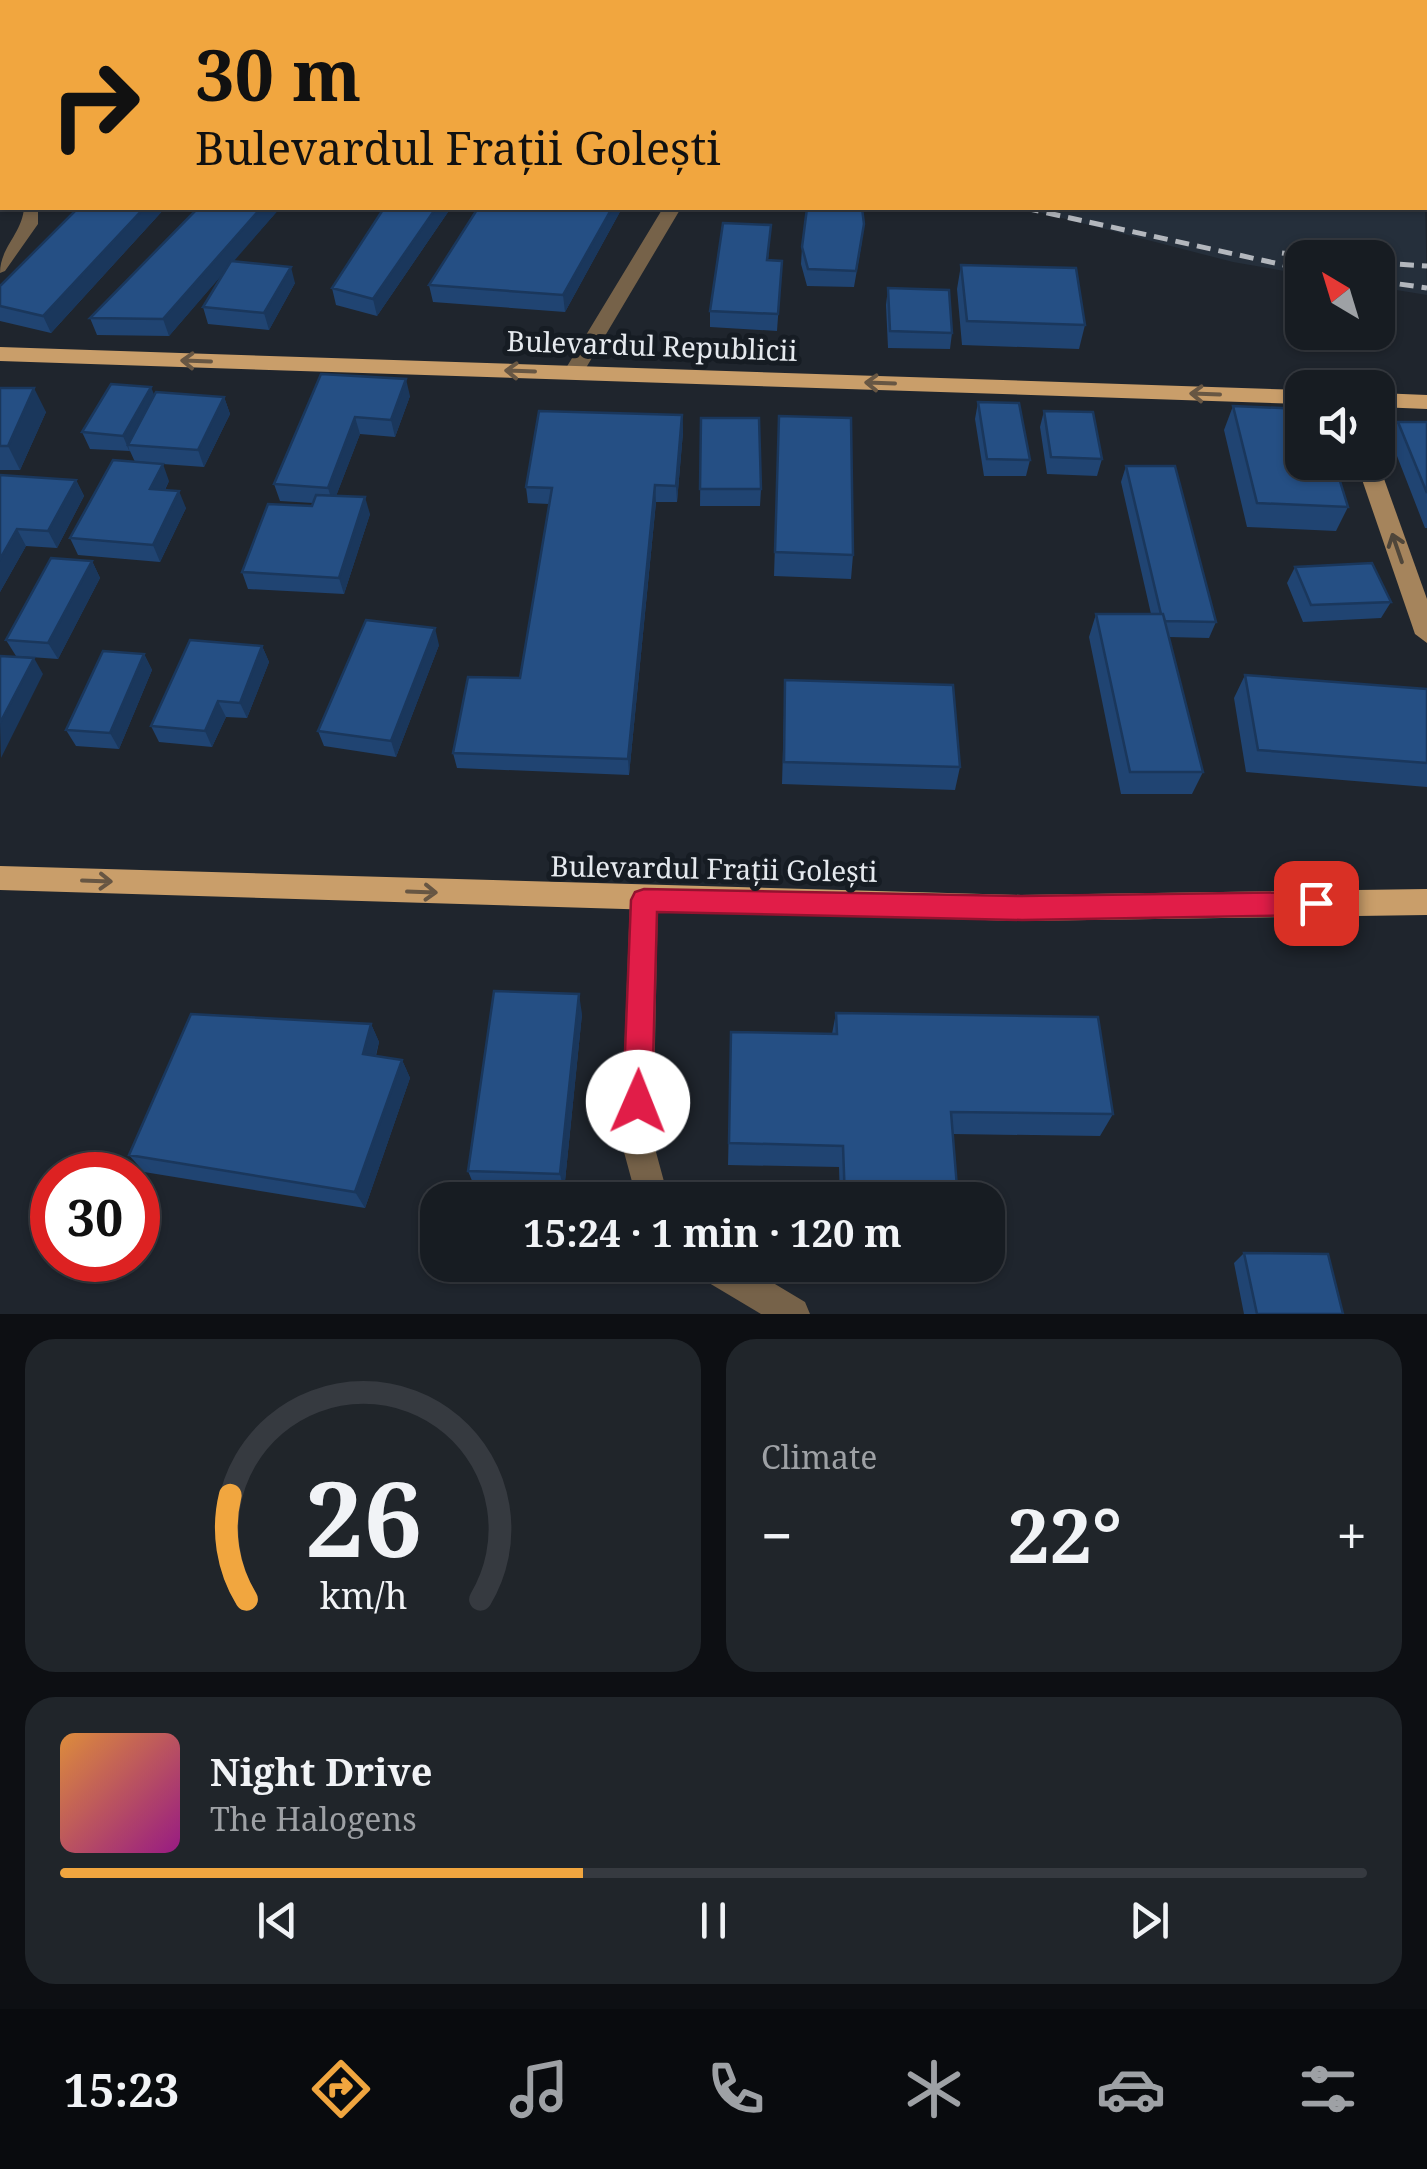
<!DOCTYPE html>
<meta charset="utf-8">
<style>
body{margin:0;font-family:"Noto Serif",serif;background:#20252a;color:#f1f3f6;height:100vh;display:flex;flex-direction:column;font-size:38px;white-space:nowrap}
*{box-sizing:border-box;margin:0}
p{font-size:32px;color:#9ea1a5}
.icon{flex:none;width:55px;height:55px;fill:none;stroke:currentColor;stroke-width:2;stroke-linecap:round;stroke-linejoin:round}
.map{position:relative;height:1314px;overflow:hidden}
.panel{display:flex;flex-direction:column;gap:25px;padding:25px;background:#0d0f13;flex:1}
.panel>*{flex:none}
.guide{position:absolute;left:0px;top:0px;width:1428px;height:210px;box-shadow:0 2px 8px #0004,0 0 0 2px #363a40;background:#f1a63f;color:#111;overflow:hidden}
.needle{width:65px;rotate:322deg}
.buttons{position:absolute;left:1285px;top:240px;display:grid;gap:20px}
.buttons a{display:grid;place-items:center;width:110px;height:110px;border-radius:20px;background:#171c22;box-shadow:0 2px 8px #0004,0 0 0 2px #363a40;font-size:50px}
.speed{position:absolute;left:30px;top:1152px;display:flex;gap:20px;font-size:50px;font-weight:700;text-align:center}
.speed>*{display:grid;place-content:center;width:130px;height:130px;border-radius:50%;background:#171c22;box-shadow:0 2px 8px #0004,0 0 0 2px #363a40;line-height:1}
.speed .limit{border:15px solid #d22;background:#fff;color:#111}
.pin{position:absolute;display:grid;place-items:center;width:85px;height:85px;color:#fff;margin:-42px;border-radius:20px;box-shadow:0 5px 15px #0006}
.me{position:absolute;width:110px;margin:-55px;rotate:1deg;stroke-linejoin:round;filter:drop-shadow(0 0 8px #0008)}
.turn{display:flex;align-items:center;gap:35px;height:210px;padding:0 30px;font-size:45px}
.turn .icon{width:130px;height:130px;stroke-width:2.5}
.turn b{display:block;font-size:70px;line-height:85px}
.big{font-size:75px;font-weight:700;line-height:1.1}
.panel .widget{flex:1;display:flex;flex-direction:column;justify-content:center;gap:15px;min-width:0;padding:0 35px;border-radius:30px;background:#20252a}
.panel .dial{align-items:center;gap:0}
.dial svg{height:260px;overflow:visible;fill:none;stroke:#363a40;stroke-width:7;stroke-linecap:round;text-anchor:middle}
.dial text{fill:#f1f3f6;stroke:none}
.song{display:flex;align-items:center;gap:30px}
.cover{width:120px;height:120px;border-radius:15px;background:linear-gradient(135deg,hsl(30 70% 55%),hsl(310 70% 35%))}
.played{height:10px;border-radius:5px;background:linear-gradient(90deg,#f1a63f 40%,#363a40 40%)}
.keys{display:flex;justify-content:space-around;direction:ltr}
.heat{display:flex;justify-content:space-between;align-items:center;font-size:55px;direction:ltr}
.panel .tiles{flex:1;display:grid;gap:25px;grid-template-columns:1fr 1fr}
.widget:last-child{grid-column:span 2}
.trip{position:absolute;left:420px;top:1182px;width:585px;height:100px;border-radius:30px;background:#171c22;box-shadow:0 2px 8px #0004,0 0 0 2px #363a40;font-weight:700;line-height:100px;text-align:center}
.menu{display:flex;height:160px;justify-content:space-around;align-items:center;background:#090b0e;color:#9ea1a5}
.menu .icon{width:70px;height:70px}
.menu .on{color:#f1a63f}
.menu b{font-size:45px;color:#f1f3f6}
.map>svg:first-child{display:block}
.built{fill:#252f3b}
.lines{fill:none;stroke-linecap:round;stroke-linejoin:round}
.lane{fill:#766249;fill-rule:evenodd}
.street{fill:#766249;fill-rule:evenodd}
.secondary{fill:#a5845c;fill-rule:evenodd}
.primary{fill:#c99e6a;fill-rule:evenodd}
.rail{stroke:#b3b7bd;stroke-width:5;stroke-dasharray:14 8;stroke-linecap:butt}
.wall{fill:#204472}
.shaded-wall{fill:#1a375c}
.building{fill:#254f84;stroke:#1a375c;stroke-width:2.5}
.oneway{stroke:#675643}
.oneway2{stroke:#4f463a}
.route{fill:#e11d48;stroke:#92132f;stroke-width:2.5}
.labels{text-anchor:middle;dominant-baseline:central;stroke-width:10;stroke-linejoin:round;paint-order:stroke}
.street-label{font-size:28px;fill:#e5e9ee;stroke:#161c23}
</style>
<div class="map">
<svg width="1427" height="1314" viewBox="0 0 1427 1314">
<rect width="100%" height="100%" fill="#1f252d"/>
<path class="built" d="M442,0H1194L1196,2H446Z
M1425,199L1427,295L1378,287V258H1302V274L1233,262L1023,208H1425Z"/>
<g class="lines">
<path class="lane" d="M0,170H2V178H0Z
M24,208H38V224L5,271L0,273C0,247 22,234 24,208Z"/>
<path class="street" d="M45,0H71L73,2H47Z
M1200,0H1216L1218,2H1202Z
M1425,150H1427V160H1425Z
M663,208H681L580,378H566L563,373Z
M644,887L654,891L658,900L653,1141L669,1200H637L621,1141L630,900L634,891Z
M694,1265H743L805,1302L810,1314H761L699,1277Z"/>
<path class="secondary" d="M1356,462H1378L1427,599V643L1415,634Z"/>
<path class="primary" d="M0,347L1302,390V404L0,361Z
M1378,393L1427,395V409L1378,407Z
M0,866L1021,895L1427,889V915L1021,921L0,890Z"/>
<path class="rail" d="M477,0L482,2
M1025,208L1302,269
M1282,253L1321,258
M1378,263L1427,266
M1378,281L1427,288"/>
</g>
<path class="wall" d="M137,0H185L182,2H138Z
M195,0H337V2H196Z
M1097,0H1155L1154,2H1098Z
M1233,0H1292L1291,2H1235Z
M1425,22H1427V82L1425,79Z
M78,208H165L51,333L0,321V286Z
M198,208H280L233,261L295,283L269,330L208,324L203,307L224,272L169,336L97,335L90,318Z
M384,208H447L448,212L377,316L336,305L332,288Z
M622,208L565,312L433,302L429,285Z
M771,225L768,260L782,261L777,331L710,327V311Z
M862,241L854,287L807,286L801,264L802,247Z
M961,265L1085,325L1079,349L962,345L957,289Z
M888,288L952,333L950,349L888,348L886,305Z
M321,374L410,396L395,437L360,434L336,496L370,514L344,594L248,589L242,572L312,506L313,503L280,501L274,484Z
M0,388L46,412L20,470H0Z
M154,395L224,397L230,414L204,467L135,462L130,451L90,449L82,432Z
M978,402L1030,460L1026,476H984L975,419Z
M1233,406L1348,507L1336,531L1247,527L1224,430Z
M1044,411L1102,459L1097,476L1047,474L1040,427Z
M682,415L683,432L677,502H656L629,775L457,768L453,753L520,678L549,504L528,503L526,487Z
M779,416L853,555L851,579L774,576Z
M701,418L761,489L760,506H700Z
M1398,422H1427V528H1425L1390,438Z
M1126,466L1216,622L1209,638L1169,637L1203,772L1192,794H1121L1089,637L1096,614H1151L1121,482Z
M0,475L76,480L84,496L57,548L26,546L0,592Z
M169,481L165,490L186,508L160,562L78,555L70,538Z
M92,561L100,578L58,659L16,656L6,640Z
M1295,567L1391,602L1381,618L1303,622L1287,583Z
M439,645L396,757L324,746L318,731Z
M262,646L269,662L247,718L226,717L212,747L159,742L151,726Z
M144,654L152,670L119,749L76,746L66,730Z
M1245,675L1427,689V787L1246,772L1234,698Z
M785,680L960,767L955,790L782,784Z
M836,1013L1113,1114L1100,1136L952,1134L958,1200H840L839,1167L728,1165L731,1032L832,1034Z
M582,1014L564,1191L475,1188L468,1171Z
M371,1024L379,1042L376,1056L402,1060L410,1078L365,1208L144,1172L129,1155Z
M1244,1253L1343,1314H1244L1234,1263Z"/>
<path class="shaded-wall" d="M264,0H285L284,2H261Z
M144,208H165L51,333L43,316Z
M261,208H280L169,336L163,319Z
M436,208H447L448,212L377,316L373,299Z
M612,208H622L565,312L563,295Z
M291,267L295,283L269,330L264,313Z
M406,379L410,396L395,437L391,420Z
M151,387L158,404L128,445L130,453L123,436Z
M34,388L46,412L20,470L8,446Z
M224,397L230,414L204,467L198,450Z
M682,415L683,432L677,502L676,486Z
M355,417L360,434L333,504L328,488Z
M163,464L169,481L157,505L150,489Z
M76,480L84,496L57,548L48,531Z
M655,485L656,502L629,775L628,759Z
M179,491L186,508L160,562L153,545Z
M365,497L370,514L344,594L339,578Z
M17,529L26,546L0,592V559Z
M92,561L100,578L58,659L48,643Z
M435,628L439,645L396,757L391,741Z
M262,646L269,662L247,718L240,703Z
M144,654L152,670L119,749L110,733Z
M34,658L43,674L1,758L0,723Z
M218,701L226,717L212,747L205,731Z
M579,994L582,1014L564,1191L560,1174Z
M371,1024L379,1042L371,1072L363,1054Z
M402,1060L410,1078L365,1208L355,1192Z"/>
<path class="building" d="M216,0H264L261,2H229Z
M281,0H335L334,2H278Z
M354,0H407L405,2H352Z
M1425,22H1427V49H1425Z
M2,30V54H0V32Z
M0,90L2,91V132L0,135Z
M78,208H144L43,316L0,306V286Z
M198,208H261L163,319L90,318Z
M384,208H436L373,299L332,288Z
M478,208H612L563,295L429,285Z
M807,208H862L864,224L856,271L808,269L802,247Z
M723,223L771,225L767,260L782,261L778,314L710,311Z
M231,261L291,267L264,313L203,307Z
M961,265L1076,268L1085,325L967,321Z
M888,288L949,290L952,333L890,331Z
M321,374L406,379L391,420L355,417L328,488L274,484Z
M111,384L151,387L123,436L82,432Z
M0,388H34L8,446H0Z
M156,392L224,397L198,450L128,445Z
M978,402L1019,403L1030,460L987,459Z
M1233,406L1302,409V462H1334L1348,507L1257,503Z
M539,411L682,415L676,486L655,485L628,759L453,753L468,677L520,678L552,488L526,487Z
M1044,411L1093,412L1102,459L1051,457Z
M779,416L851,418L853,555L775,552Z
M701,418H759L761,489H700Z
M1398,422H1427V493Z
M113,460L163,464L150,489L179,491L153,545L70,538Z
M1126,466H1175L1216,622L1165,621L1163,614H1161Z
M0,475L76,480L48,531L17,529L0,559Z
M316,495L365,497L339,578L242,572L268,504L312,506Z
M51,558L92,561L48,643L6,640Z
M1372,563L1391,602L1311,605L1295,567Z
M1096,614H1163L1203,772H1130Z
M366,620L435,628L391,741L318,731Z
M190,640L262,646L240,703L218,701L205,731L151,726Z
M103,651L144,654L110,733L66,730Z
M0,656L34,658L0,723Z
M1245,675L1427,689V763L1258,750Z
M785,680L953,685L960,767L784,762Z
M494,991L579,994L560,1174L468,1171Z
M836,1013L1098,1017L1113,1114L951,1112L958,1200H845L843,1146L729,1143L731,1032L837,1034Z
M191,1014L371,1024L363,1054L402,1060L355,1192L129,1155Z
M1244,1253L1328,1254L1343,1314H1257Z"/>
<defs><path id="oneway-shaft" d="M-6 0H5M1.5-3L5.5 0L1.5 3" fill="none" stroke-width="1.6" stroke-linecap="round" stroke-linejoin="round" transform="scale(2.5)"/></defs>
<g class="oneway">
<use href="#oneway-shaft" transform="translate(196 361) rotate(-178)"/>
<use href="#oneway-shaft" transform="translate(520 371) rotate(-178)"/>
<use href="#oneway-shaft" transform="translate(880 383) rotate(-178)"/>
<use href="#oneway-shaft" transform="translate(1205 394) rotate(-178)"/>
<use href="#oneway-shaft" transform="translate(97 881) rotate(2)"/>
<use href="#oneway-shaft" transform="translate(422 892) rotate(2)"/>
</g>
<use class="oneway2" href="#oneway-shaft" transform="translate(1397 548) rotate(-109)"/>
<path class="route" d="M644,889L1022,896L1316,892L1326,895L1329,903L1326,911L1316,915L1022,920L657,912L652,1102L648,1112L638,1116L628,1112L623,1102L631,900L635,892Z"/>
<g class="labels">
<g class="street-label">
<text transform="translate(652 345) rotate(2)">Bulevardul Republicii</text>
<text transform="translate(714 868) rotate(1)">Bulevardul Frații Golești</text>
</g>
</g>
</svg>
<div class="buttons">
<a><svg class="needle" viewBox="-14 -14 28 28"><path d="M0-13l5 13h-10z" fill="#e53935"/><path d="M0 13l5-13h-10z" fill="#9ea1a5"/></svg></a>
<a><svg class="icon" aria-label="sound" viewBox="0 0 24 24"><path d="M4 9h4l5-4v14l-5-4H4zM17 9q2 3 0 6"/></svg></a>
</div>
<div class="speed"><div class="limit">30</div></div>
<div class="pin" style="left:1316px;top:903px;background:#d93025"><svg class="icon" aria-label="arrive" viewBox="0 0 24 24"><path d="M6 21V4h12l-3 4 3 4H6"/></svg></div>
<svg class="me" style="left:638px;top:1102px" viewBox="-20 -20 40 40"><circle r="19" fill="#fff"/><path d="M0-13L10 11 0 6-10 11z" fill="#e11d48"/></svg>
<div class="trip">15:24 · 1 min · 120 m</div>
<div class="guide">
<div class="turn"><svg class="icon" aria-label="right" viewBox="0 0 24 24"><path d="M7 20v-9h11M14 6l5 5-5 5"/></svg><div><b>30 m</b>Bulevardul Frații Golești</div></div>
</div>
</div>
<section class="panel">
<div class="tiles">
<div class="widget dial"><svg viewBox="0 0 100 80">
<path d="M14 69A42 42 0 1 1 86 69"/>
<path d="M14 69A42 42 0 0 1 9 37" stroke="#f1a63f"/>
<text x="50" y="56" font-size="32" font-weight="700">26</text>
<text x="50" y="72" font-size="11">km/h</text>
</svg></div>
<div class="widget"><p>Climate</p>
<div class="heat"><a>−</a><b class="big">22°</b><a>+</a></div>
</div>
<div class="widget">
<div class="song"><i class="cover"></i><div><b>Night Drive</b><p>The Halogens</p></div></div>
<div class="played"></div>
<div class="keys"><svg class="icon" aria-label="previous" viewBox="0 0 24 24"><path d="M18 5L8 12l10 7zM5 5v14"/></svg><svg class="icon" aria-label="pause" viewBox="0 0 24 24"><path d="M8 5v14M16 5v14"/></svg><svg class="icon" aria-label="next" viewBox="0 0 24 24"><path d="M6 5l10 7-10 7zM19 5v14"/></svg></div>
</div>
</div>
</section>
<nav class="menu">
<b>15:23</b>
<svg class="icon on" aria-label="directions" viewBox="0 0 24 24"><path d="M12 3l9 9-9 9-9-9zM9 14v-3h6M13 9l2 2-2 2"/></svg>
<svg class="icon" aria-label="music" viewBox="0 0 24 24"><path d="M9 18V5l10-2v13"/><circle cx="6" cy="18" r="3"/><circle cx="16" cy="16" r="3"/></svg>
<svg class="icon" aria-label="phone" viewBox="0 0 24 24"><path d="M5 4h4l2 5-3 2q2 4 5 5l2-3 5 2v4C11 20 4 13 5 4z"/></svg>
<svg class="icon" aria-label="climate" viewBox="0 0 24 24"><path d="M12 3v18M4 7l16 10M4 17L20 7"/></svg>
<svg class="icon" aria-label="car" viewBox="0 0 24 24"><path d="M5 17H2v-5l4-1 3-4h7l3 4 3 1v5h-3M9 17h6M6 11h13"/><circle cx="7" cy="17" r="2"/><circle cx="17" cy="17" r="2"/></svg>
<svg class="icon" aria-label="filters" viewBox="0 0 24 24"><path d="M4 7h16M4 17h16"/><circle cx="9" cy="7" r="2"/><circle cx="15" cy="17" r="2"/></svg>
</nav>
